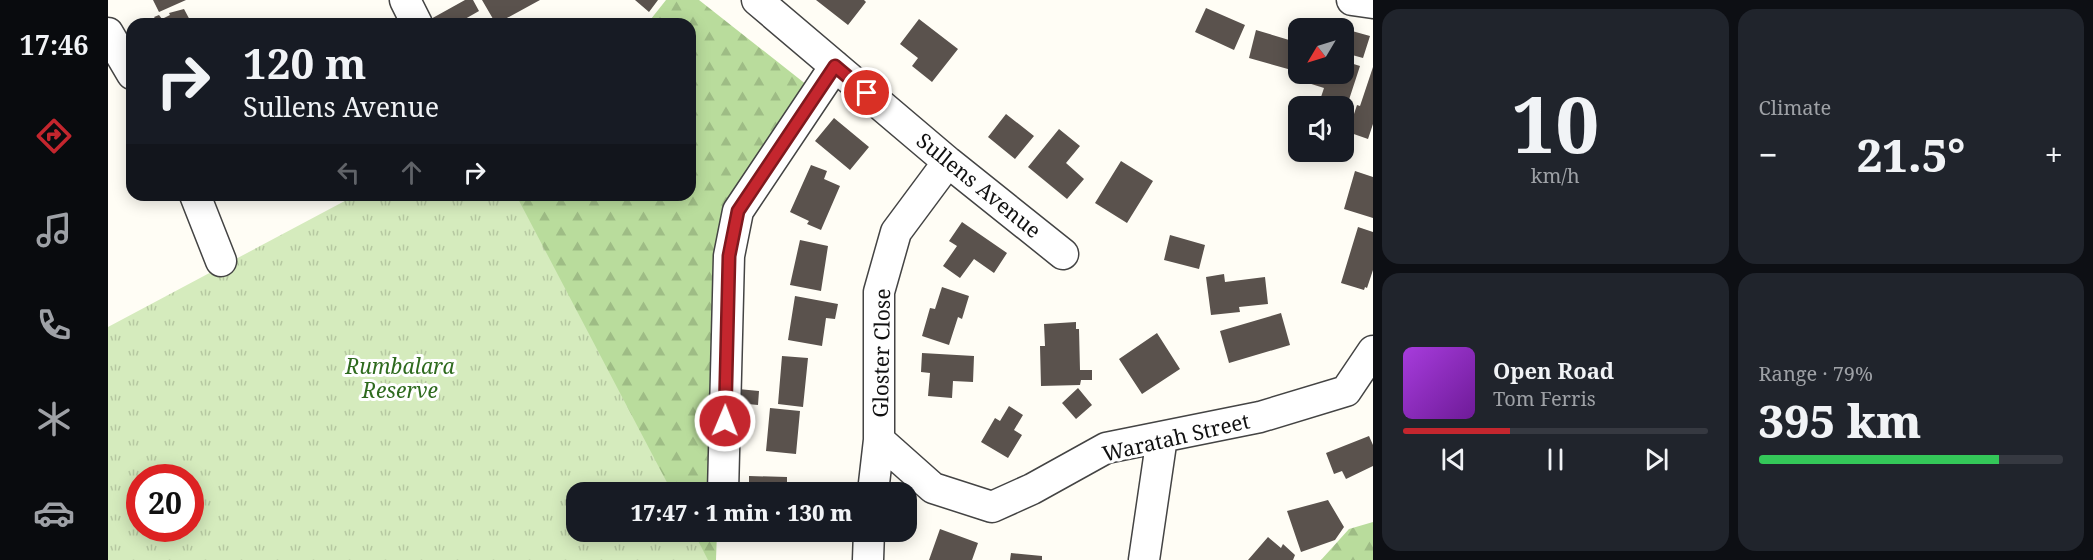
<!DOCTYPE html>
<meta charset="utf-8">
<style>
body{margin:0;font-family:"Noto Serif",serif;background:#20242c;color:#f1f3f6;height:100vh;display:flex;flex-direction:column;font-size:22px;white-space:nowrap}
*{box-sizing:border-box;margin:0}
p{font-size:20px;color:#9ea1a6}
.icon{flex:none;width:33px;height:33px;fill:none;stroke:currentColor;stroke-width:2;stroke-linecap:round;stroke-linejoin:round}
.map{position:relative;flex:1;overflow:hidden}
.drawer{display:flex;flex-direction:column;gap:9px;padding:9px;background:#0d0f14;width:720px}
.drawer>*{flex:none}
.top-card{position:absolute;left:18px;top:18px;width:570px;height:183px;border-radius:18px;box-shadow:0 3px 15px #0003;background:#171b24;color:#f1f3f6;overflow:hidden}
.needle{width:39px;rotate:232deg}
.controls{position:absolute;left:1180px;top:18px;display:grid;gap:12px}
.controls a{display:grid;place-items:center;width:66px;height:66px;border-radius:12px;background:#171b24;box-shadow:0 3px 15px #0003;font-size:30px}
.speed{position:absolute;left:18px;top:464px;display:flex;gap:12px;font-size:30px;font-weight:700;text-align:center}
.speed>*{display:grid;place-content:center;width:78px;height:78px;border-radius:50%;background:#171b24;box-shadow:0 3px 15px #0003;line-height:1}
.speed .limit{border:9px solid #d22;background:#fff;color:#111}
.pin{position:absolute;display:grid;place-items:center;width:51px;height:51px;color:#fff;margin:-26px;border:3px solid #fff;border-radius:50%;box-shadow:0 2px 6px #0007}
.me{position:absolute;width:66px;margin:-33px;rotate:1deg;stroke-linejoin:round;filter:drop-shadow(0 0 4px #0008)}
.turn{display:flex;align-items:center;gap:21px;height:126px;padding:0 18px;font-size:27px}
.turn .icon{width:78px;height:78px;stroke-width:2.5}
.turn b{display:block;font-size:42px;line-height:51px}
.lanes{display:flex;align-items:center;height:57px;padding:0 18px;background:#0003;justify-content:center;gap:30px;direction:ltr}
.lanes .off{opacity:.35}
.big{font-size:45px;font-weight:800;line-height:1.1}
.drawer .card{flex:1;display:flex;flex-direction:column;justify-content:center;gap:9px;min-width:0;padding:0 21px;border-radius:18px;background:#20242c}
.drawer .dial{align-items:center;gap:0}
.dial b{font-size:78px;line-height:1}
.song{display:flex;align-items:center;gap:18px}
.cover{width:72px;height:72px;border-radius:9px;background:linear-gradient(135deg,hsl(280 70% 55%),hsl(280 70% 35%))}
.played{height:6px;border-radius:3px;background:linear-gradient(90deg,#c4262e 35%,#363941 35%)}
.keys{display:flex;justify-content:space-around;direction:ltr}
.heat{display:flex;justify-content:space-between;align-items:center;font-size:33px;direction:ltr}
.charge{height:9px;border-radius:4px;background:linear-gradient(90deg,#34c759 79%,#363941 0)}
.drawer .tiles{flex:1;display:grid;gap:9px;grid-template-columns:repeat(2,1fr)}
.trip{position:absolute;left:458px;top:482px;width:351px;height:60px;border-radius:18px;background:#171b24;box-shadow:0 3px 15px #0003;font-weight:800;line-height:60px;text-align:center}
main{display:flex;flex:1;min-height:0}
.tab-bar{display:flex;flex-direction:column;width:108px;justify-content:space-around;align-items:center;background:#090b0e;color:#9ea1a6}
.tab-bar .icon{width:42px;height:42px}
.tab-bar .on{color:#c4262e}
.tab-bar b{font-size:27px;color:#f1f3f6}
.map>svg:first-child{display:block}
.forest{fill:url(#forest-firs)}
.park{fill:url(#park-tufts);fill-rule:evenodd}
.building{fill:#5a524d}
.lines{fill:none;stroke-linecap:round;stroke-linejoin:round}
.minor-casing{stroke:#444;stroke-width:33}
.minor{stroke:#fff;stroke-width:30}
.route-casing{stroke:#7f191e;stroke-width:15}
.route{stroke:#c4262e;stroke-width:10}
.labels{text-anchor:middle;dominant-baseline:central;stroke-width:6;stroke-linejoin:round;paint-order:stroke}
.street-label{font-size:21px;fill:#111;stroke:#fff}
.park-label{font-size:21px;font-style:italic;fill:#2f6b1f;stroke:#fff}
</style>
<main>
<nav class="tab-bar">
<b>17:46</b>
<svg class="icon on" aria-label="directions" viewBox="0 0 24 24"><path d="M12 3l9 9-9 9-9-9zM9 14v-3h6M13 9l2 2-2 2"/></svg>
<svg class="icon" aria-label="music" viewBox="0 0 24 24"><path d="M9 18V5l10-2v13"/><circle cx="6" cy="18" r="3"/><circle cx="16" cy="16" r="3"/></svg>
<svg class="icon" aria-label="phone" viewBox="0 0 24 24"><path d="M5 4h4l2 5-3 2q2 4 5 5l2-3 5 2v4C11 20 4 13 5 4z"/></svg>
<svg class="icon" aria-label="climate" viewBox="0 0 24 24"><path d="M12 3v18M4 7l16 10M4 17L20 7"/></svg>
<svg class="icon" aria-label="car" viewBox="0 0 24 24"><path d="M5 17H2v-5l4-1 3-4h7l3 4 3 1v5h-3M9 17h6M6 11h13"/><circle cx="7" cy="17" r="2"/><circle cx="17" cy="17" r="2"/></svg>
</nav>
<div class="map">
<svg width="1265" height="560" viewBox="0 0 1265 560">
<defs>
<pattern id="forest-firs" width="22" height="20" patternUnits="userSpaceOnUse" patternTransform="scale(1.5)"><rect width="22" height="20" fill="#b9dc9c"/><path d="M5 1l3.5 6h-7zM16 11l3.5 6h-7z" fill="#9ebc85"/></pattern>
<pattern id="park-tufts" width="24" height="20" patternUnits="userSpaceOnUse" patternTransform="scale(1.5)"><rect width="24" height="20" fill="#d5ebbd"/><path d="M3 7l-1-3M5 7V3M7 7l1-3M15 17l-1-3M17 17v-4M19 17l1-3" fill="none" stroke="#b6c8a1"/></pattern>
</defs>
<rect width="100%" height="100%" fill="#fffdf5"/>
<path class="forest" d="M558,0H591L704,89L619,219L610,492H468V531H609L608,560H279L375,195H582V24H539Z
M1265,522V560H1213L1241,529Z"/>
<path class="park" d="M248,195H408L564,492H468V531H585L600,560H0V327ZM32,477H82V528H32Z"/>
<path class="building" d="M45,0H78L51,12Z
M357,0H365L371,11L357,19L360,24H323L321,20Z
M374,0H432L388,24Z
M527,0H550L541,12Z
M708,0H756L758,2L740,25Z
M1098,8L1137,25L1126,50L1087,32Z
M76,9L84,24H43L49,21L46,17L51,15L54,19L62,15L61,13Z
M811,19L850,49L824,82L804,66L810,58L792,44Z
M1148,30L1191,43V55L1187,71L1141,58Z
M1244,31L1262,36L1255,58L1237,53Z
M1236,61L1252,66L1236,115V106H1210L1216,88L1197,82L1200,74H1236Z
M1265,67V124L1260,139L1240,132L1249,105L1252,106Z
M898,114L926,136L907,159L880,137Z
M726,118L761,147L742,170L707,141Z
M951,129L972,146L958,163L976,179L959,199L920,167Z
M1013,161L1045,181L1019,223L987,203Z
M703,165L719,171L716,179L732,186L713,230L699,224L701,221L682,212Z
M1247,171L1265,177V218L1236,209Z
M854,222L899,253L886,273L866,259L852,278L835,266L849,246L841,241Z
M1250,227L1265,232V270L1259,288L1257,287L1256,290L1233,283Z
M1062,235L1097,245L1091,269L1056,260Z
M692,240L720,246L713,291L682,285Z
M1116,274L1117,282L1157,277L1160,304L1131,307L1132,312L1103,315L1098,277Z
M834,287L861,296L854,319L850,317L841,345L814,336L822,308L827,309Z
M687,296L730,304L727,319L718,318L714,346L680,340Z
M1173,313L1182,345L1121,363L1112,331Z
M968,322V329H971L972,370H984V380H973L972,385L933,386L932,346H937L936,324Z
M1049,333L1072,369L1034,394L1011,359Z
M814,353L866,356L865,382L845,381L844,398L820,396L822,373L813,372Z
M674,356L700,358L695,407L670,404Z
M970,388L984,405L968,419L954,403Z
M630,389L651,391L650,405L629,403Z
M901,406L915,415L906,430L914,435L900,458L873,442L887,418L892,421Z
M662,408L692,411L688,454L658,451Z
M1261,436L1265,445V466L1238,479L1234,471L1226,474L1218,453Z
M641,476L679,477V492H641Z
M1220,500L1236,527L1227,540L1193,552L1179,511Z
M832,529L870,543L864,560H821Z
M1160,537L1173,548L1175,544L1187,555L1185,560H1140Z
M903,553L934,556V560H902Z"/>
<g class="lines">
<g class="minor-casing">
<path id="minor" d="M297,0L309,24
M649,0L840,162L955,254
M1244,0L1265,3
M0,33L24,74
M87,195L113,261
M771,440L825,488L884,507L924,489L998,448L1152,417L1238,391L1265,351
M615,492L621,256L630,211L727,66
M765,492L771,440V292L788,232L840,162
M760,560L761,531
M1036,560L1054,437"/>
</g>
<use href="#minor" class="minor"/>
</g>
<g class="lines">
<g class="route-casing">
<path id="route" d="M617,421L621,256L630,211L727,66L759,93"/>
</g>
<use href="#route" class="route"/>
</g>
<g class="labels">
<g class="street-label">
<text transform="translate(871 185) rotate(39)">Sullens Avenue</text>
<text transform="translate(773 353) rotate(-89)">Gloster Close</text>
<text transform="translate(1068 437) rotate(-13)">Waratah Street</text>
</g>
<g class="park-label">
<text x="292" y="366">Rumbalara<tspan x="292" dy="24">Reserve</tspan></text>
</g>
</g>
</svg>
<div class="controls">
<a><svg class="needle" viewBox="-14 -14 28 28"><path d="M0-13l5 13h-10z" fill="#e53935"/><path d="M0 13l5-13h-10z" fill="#9ea1a6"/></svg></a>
<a><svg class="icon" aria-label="sound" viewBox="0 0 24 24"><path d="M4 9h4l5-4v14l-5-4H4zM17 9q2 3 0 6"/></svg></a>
</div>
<div class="speed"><div class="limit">20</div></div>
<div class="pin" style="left:759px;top:93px;background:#d93025"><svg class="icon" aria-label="arrive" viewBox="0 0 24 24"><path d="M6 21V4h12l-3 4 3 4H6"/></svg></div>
<svg class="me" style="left:617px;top:421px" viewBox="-20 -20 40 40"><circle r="17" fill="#c4262e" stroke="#fff" stroke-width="3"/><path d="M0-11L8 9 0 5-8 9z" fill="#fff"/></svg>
<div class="trip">17:47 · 1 min · 130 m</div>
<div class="top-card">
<div class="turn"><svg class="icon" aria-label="right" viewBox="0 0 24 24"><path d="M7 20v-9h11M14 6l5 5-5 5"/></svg><div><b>120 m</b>Sullens Avenue</div></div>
<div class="lanes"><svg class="icon off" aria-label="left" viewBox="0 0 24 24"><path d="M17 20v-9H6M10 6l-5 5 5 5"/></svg><svg class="icon off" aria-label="ahead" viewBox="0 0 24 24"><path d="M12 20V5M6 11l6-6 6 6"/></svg><svg class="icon" aria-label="right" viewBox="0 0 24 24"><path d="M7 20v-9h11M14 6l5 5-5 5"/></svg></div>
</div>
</div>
<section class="drawer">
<div class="tiles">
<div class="card dial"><b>10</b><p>km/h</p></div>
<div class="card"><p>Climate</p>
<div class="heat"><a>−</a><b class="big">21.5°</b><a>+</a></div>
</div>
<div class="card">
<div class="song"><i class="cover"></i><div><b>Open Road</b><p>Tom Ferris</p></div></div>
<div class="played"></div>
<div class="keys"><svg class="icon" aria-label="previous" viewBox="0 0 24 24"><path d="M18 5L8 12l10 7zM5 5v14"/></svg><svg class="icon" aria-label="pause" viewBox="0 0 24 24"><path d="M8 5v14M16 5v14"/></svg><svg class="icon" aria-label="next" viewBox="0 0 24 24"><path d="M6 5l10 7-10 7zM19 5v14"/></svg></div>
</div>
<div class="card"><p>Range · 79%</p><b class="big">395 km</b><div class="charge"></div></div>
</div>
</section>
</main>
